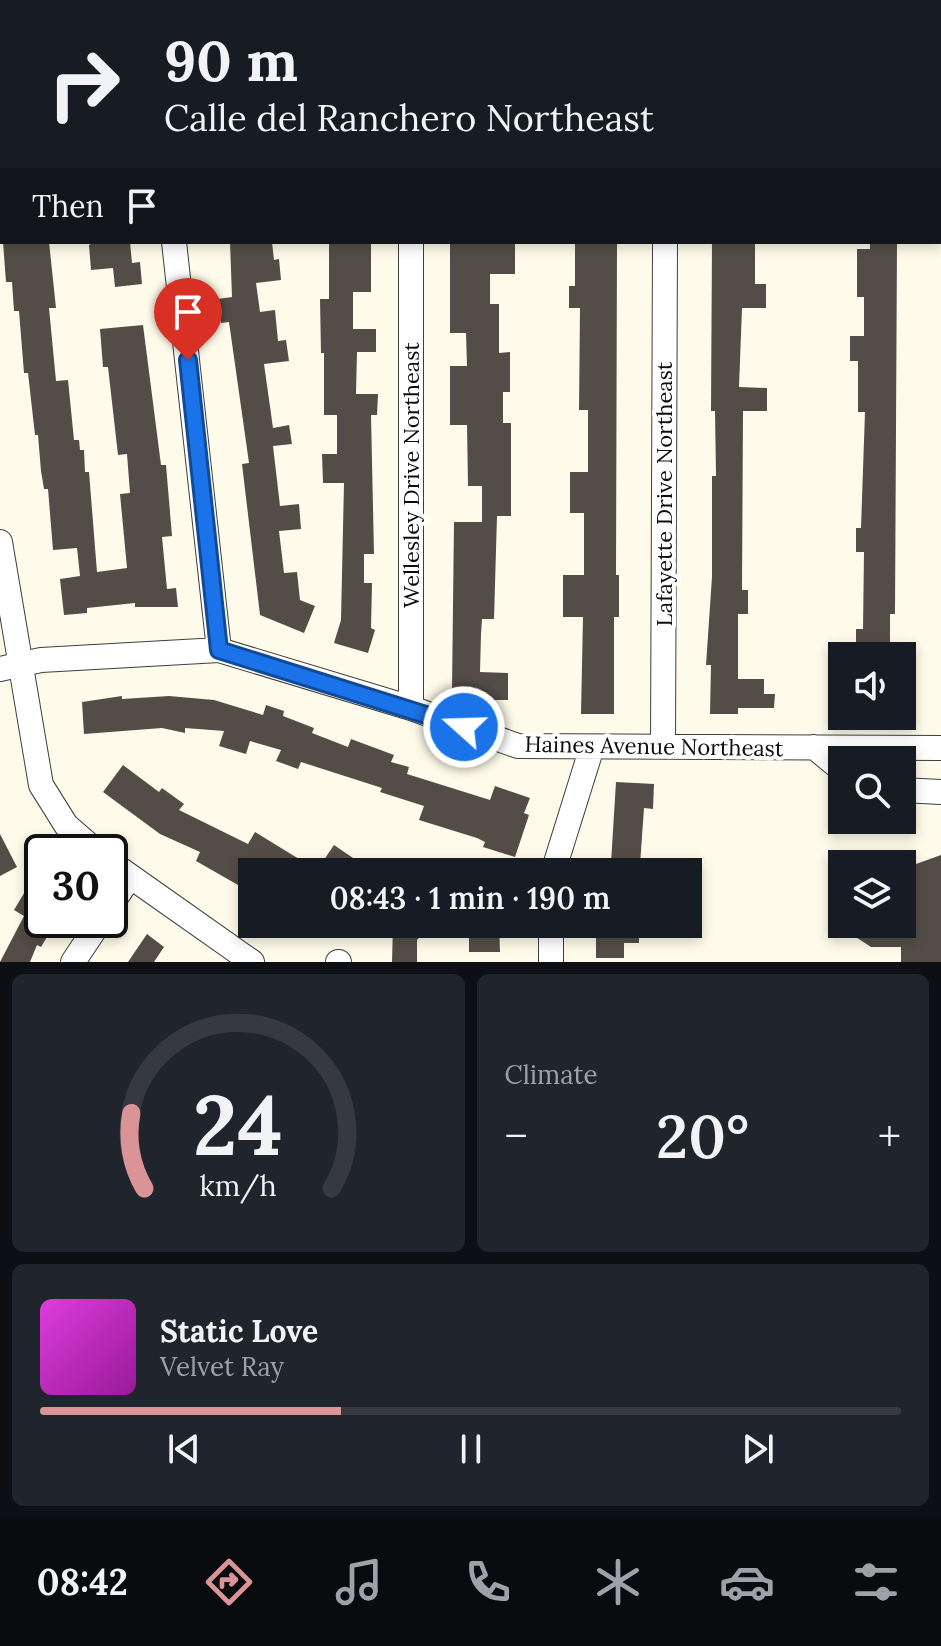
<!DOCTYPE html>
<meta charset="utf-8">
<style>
body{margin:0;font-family:Lora,serif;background:#20242c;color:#f1f3f6;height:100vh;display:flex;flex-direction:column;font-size:30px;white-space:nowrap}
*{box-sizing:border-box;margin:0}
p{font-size:26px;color:#9ea1a6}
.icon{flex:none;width:44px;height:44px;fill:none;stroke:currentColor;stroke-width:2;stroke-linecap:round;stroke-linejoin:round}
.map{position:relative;height:962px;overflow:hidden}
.side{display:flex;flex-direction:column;gap:12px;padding:12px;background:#0d0f14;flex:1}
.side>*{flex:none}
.guide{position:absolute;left:0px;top:0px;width:942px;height:244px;box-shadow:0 4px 12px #0003;background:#171b24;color:#f1f3f6;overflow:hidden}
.controls{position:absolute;left:828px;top:642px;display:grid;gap:16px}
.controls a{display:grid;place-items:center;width:88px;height:88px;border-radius:0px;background:#171b24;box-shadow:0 4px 12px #0003;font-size:40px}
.speed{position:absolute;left:24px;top:834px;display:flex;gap:16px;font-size:40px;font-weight:700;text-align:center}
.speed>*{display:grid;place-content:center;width:104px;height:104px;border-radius:50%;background:#171b24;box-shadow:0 4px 12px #0003;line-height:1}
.speed .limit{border:4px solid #111;border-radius:12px;background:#fff;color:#111}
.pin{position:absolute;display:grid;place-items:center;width:68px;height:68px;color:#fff;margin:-82px -34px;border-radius:50% 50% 50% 0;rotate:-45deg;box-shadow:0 0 8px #0007}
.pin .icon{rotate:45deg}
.me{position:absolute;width:88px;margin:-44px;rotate:290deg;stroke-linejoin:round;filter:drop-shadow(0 0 6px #0008)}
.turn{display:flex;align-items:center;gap:28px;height:168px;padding:0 32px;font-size:36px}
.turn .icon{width:104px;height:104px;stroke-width:2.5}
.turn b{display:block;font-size:56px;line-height:68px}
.then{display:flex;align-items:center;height:76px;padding:0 32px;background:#0003;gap:16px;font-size:30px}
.big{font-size:60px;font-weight:600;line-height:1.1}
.side .card{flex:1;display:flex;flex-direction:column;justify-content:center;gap:12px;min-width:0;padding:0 28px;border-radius:12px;background:#20242c}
.side .dial{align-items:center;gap:0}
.dial svg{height:208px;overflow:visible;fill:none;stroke:#363941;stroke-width:7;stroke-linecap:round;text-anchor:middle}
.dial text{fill:#f1f3f6;stroke:none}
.song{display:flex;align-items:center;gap:24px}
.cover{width:96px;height:96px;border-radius:12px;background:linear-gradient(135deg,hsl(300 70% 55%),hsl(300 70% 35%))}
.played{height:8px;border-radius:4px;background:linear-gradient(90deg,#da9497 35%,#363941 35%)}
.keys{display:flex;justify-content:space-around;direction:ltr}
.heat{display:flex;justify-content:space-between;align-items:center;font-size:44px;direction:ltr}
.side .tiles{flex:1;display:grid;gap:12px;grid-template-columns:1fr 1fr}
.card:last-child{grid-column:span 2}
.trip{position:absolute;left:238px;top:858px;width:464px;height:80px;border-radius:0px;background:#171b24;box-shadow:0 4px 12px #0003;font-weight:600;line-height:80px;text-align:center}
.tabs{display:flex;height:128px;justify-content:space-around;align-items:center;background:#090b0e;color:#9ea1a6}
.tabs .icon{width:56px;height:56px}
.tabs .active{color:#da9497}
.tabs b{font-size:36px;color:#f1f3f6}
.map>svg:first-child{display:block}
.building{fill:#544d47}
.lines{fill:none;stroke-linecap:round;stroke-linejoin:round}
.minor-casing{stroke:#3e3e3e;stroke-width:26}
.minor{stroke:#fff;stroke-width:24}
.route-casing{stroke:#114b97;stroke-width:20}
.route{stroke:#1a73e8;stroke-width:14}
.labels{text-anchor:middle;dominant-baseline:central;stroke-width:8;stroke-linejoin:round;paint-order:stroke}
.street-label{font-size:22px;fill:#0b0b0b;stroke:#fff}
</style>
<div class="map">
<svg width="941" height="962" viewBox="0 0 941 962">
<rect width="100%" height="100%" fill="#fffbea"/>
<path class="building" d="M3,242H49L56,308H49L56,381L68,380L74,440H79L80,450H84L85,472H89L97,572L127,568L120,494L130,493L127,454L118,455L108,367H103L100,329L143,325L161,465H166L172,536L162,537L167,589L176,588L178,607H135V603L87,608V613L64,615L60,579L80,576L77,548L53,550L48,489H44L41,471L38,435H35L28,373H24L19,311H14L12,282H6Z
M95,242H130L132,263L140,262L142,284L115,287L113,268L91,270L89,245Z
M230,242H272L274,260L279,259L281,280L256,283L260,312L275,310L278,341L286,340L289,361L264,364L273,428L289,425L292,444L273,446L280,506L299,504L301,529L279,531L284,573L297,572L300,600L315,606L304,633L260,615L242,464L249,463L229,322L221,323L218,299L232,297Z
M329,242H371V292H353V329H376V352H357L356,394H378L377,415H371L374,554H364V583H372L371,628L375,630L368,653L334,643L341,620L344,483H323L322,454H337V415H324V353H321L320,299H329Z
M450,242H515V274H490V304H499V353L510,352V392H503V423H511V516H497L494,619H482L481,634L480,672L508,673V700H479L480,690L452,689L454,522H482V486H468L467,425H450V366H467L466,333H450Z
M575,242H617L616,575H619V617H614V714H581L583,617H563V575H584V513H570V472H588V410H579L580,308H569V286H575Z
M712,242H755V284H766V308H742L739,387L767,388V411H743L742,590H748V614H738V679H764V694H775L774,708H738V714H710L711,665H706L712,577V476H716L715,411H711Z
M870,242H897L895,614H890V656H856V629H863L864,552H856V528H861L865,412H858V361H850V336H864V297H857V249H870Z
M122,696V699L169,696L214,700L263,715L266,705L284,711L283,716L314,728L312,733L348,747L351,739L394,755L391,762L409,767L407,774L490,800L495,786L530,798L524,813L529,815L515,857L483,847L485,842L477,838L419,820L424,806L380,792L382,788L301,762L298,769L276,761L281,750L250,741L246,754L219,746L224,731L185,728V733L162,728L84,734L82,702Z
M123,765L159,792L162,788L184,804L179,810L248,844L255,832L317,870L334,845L356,860L348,872H252V893L196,861L200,852L160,834L103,792Z
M616,782L654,784L653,809L644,808L640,865L611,863Z
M0,834L17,867L0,876Z
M941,855V962H901V947H871L836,924H902V869Z
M42,863V920H57L41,947L37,945L30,962H0L24,916L14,910Z
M393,924H431L417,940V962H392Z
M469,924H499L500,952H469Z
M596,924H639V943H624V958H596Z
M147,934L164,947L154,962H128Z"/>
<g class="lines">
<g class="minor-casing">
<path id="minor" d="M390,0V2
M5,2L18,0
M667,2V0
M940,192H941
M174,242L219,650
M411,242V708
M0,542L41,785L66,825L97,852
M0,669L41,660L219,650L411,708L518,746L941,748
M663,746L665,242
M814,747L842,770
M902,790L941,792
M110,862L252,962
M553,872L592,747
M110,906L130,877
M73,962L101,920
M338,962H339
M551,962V924"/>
</g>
<use href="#minor" class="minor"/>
</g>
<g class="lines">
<g class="route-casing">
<path id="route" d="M188,360L219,650L464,727"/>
</g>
<use href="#route" class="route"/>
</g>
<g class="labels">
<g class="street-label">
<text transform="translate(411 475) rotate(-90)">Wellesley Drive Northeast</text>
<text transform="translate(664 494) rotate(-90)">Lafayette Drive Northeast</text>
<text transform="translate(654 746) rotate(1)">Haines Avenue Northeast</text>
</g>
</g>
</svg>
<div class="controls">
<a><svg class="icon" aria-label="sound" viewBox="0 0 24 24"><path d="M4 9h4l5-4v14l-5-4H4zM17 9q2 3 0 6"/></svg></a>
<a><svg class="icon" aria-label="search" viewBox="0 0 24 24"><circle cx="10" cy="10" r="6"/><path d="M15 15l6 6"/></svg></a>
<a><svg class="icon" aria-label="layers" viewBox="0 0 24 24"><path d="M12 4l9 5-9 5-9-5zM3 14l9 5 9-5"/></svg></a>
</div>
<div class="speed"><div class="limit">30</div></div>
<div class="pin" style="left:188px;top:360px;background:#d93025"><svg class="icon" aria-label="arrive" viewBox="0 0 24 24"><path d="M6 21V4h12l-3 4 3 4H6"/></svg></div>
<svg class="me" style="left:464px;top:727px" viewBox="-20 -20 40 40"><circle r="17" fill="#1a73e8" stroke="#fff" stroke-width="3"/><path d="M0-11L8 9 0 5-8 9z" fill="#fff"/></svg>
<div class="trip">08:43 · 1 min · 190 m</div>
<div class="guide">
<div class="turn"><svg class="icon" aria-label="right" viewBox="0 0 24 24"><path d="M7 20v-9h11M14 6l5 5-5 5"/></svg><div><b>90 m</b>Calle del Ranchero Northeast</div></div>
<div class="then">Then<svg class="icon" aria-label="arrive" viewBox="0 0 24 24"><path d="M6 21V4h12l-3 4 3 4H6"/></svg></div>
</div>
</div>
<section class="side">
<div class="tiles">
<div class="card dial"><svg viewBox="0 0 100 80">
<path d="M14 69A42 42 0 1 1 86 69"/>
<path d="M14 69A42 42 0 0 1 9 40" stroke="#da9497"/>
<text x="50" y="56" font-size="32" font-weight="700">24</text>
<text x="50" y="72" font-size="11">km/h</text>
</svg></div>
<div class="card"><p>Climate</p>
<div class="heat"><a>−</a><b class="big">20°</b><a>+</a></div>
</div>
<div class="card">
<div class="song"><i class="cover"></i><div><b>Static Love</b><p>Velvet Ray</p></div></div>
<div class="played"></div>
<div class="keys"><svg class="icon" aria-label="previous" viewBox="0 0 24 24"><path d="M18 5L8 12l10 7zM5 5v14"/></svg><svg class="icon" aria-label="pause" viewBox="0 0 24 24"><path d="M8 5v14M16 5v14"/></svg><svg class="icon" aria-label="next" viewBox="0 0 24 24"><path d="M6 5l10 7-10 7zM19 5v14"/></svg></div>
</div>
</div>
</section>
<nav class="tabs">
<b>08:42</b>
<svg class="icon active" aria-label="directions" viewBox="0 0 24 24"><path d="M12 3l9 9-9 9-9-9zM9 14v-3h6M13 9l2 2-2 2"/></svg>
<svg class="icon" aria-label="music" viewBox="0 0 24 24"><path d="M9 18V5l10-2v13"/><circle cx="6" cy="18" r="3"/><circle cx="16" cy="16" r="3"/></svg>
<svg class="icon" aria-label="phone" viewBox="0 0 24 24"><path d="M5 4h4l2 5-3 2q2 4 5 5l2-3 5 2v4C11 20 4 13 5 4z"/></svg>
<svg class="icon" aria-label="climate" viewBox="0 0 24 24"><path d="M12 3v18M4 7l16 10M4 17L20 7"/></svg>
<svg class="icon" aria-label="car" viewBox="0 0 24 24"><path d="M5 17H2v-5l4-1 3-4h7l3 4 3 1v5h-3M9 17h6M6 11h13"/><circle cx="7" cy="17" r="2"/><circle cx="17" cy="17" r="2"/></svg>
<svg class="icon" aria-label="filters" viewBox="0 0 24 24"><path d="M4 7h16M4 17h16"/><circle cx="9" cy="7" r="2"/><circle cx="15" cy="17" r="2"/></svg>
</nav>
